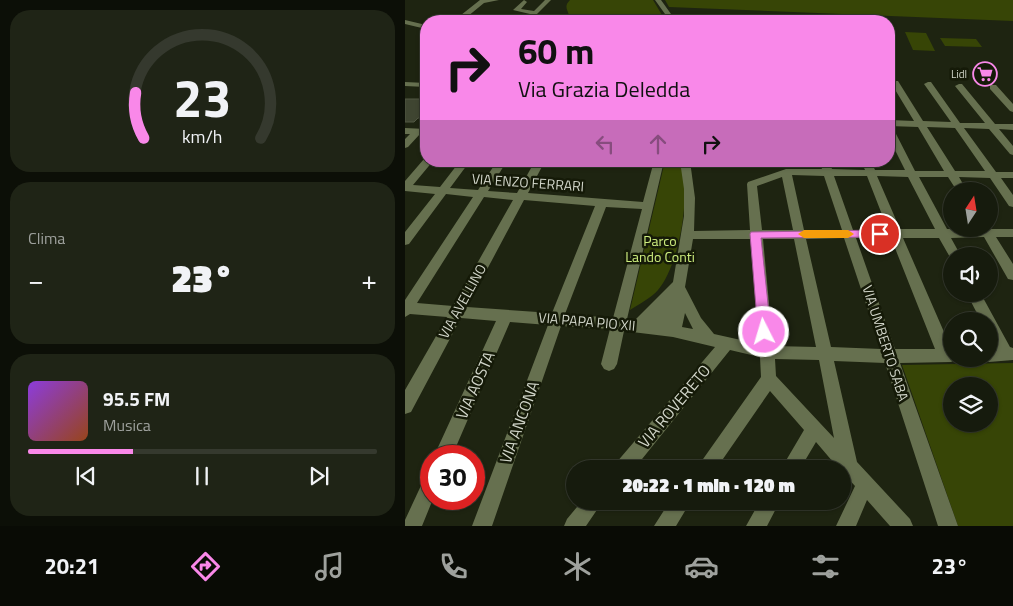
<!DOCTYPE html>
<html lang="it">
<meta charset="utf-8">
<style>
body{margin:0;font-family:"Titillium Web",sans-serif;background:#1f2416;color:#f1f3f6;height:100vh;display:flex;flex-direction:column;font-size:19px;white-space:nowrap}
*{box-sizing:border-box;margin:0}
p{font-size:16px;color:#9ea19d}
.icon{flex:none;width:28px;height:28px;fill:none;stroke:currentColor;stroke-width:2;stroke-linecap:round;stroke-linejoin:round}
.map{position:relative;flex:1;overflow:hidden}
.side{display:flex;flex-direction:column;gap:10px;padding:10px;background:#0c0f07;width:405px}
.side>*{flex:none}
.hud{position:absolute;left:15px;top:15px;width:475px;height:152px;border-radius:20px;box-shadow:0 1px 4px #0004,0 0 0 1px #35392e;background:#f988e9;color:#111;overflow:hidden}
.needle{width:32px;rotate:12deg}
.buttons{position:absolute;left:538px;top:182px;display:grid;gap:10px}
.buttons a{display:grid;place-items:center;width:55px;height:55px;border-radius:50%;background:#161b0d;box-shadow:0 1px 4px #0004,0 0 0 1px #35392e;font-size:25px}
.speed{position:absolute;left:15px;top:445px;display:flex;gap:10px;font-size:25px;font-weight:700;text-align:center}
.speed>*{display:grid;place-content:center;width:65px;height:65px;border-radius:50%;background:#161b0d;box-shadow:0 1px 4px #0004,0 0 0 1px #35392e;line-height:1}
.speed .limit{border:8px solid #d22;background:#fff;color:#111}
.pin{position:absolute;display:grid;place-items:center;width:42px;height:42px;color:#fff;margin:-21px;border:2px solid #fff;border-radius:50%;box-shadow:0 1px 5px #0007}
.me{position:absolute;width:55px;margin:-28px;rotate:355deg;stroke-linejoin:round;filter:drop-shadow(0 0 4px #0008)}
.turn{display:flex;align-items:center;gap:18px;height:105px;padding:0 15px;font-size:22px}
.turn .icon{width:65px;height:65px;stroke-width:2.5}
.turn b{display:block;font-size:35px;line-height:42px}
.lanes{display:flex;align-items:center;height:48px;padding:0 15px;background:#0003;justify-content:center;gap:25px;direction:ltr}
.lanes .off{opacity:.35}
.big{font-size:38px;font-weight:800;line-height:1.1}
.side .widget{flex:1;display:flex;flex-direction:column;justify-content:center;gap:8px;min-width:0;padding:0 18px;border-radius:20px;background:#1f2416}
.side .dial{align-items:center;gap:0}
.dial svg{height:130px;overflow:visible;fill:none;stroke:#35392e;stroke-width:7;stroke-linecap:round;text-anchor:middle}
.dial text{fill:#f1f3f6;stroke:none}
.song{display:flex;align-items:center;gap:15px}
.cover{width:60px;height:60px;border-radius:8px;background:linear-gradient(135deg,hsl(270 70% 55%),hsl(20 70% 35%))}
.played{height:5px;border-radius:2px;background:linear-gradient(90deg,#f988e9 30%,#35392e 30%)}
.keys{display:flex;justify-content:space-around;direction:ltr}
.heat{display:flex;justify-content:space-between;align-items:center;font-size:28px;direction:ltr}
.trip{position:absolute;left:161px;top:460px;width:285px;height:50px;border-radius:25px;background:#161b0d;box-shadow:0 1px 4px #0004,0 0 0 1px #35392e;font-weight:800;line-height:50px;text-align:center}
.dock{display:flex;height:80px;justify-content:space-around;align-items:center;background:#090b05;color:#9ea19d}
.dock .icon{width:35px;height:35px}
.dock .on{color:#f988e9}
.dock b{font-size:22px;color:#f1f3f6}
main{display:flex;flex:1;min-height:0}
.map>svg:first-child{display:block}
.green{fill:#374506;fill-rule:evenodd}
.building{fill:#3f4531;stroke:#525944}
.lines{fill:none;stroke-linecap:round;stroke-linejoin:round}
.minor{fill:#66704f;fill-rule:evenodd}
.route{fill:#f988e9;stroke:#a25897}
.slow{fill:#f59e0b}
.labels{text-anchor:middle;dominant-baseline:central;stroke-width:5;stroke-linejoin:round;paint-order:stroke}
.far-poi-label{font-size:11px;fill:#d1d5c9;stroke:#151a08;text-anchor:end}
.street-label{font-size:14px;fill:#d1d5c9;stroke:#151a08}
.park-label{font-size:14px;fill:#ceee7f;stroke:#151a08}
.near-street-label{font-size:16px;fill:#d1d5c9;stroke:#151a08}
</style>
<main>
<section class="side">
<div class="widget dial"><svg viewBox="0 0 100 80">
<path d="M14 69A42 42 0 1 1 86 69"/>
<path d="M14 69A42 42 0 0 1 9 41" stroke="#f988e9"/>
<text x="50" y="56" font-size="32" font-weight="700">23</text>
<text x="50" y="72" font-size="11">km/h</text>
</svg></div>
<div class="widget"><p>Clima</p>
<div class="heat"><a>−</a><b class="big">23°</b><a>+</a></div>
</div>
<div class="widget">
<div class="song"><i class="cover"></i><div><b>95.5 FM</b><p>Musica</p></div></div>
<div class="played"></div>
<div class="keys"><svg class="icon" aria-label="previous" viewBox="0 0 24 24"><path d="M18 5L8 12l10 7zM5 5v14"/></svg><svg class="icon" aria-label="pause" viewBox="0 0 24 24"><path d="M8 5v14M16 5v14"/></svg><svg class="icon" aria-label="next" viewBox="0 0 24 24"><path d="M6 5l10 7-10 7zM19 5v14"/></svg></div>
</div>
</section>
<div class="map">
<svg width="608" height="526" viewBox="0 0 608 526">
<rect width="100%" height="100%" fill="#1e2411"/>
<path class="green" d="M165,0H248L260,20L258,21H128L134,15H164C162,9 159,6 165,0Z
M260,0H608V21L264,7Z
M500,32L521,33L530,51L508,50Z
M535,38L571,39L577,47L540,46Z
M260,161H274C288,190 274,266 253,290C246,298 234,304 225,310Z
M318,161H410L412,166L317,165Z
M608,363V526H553L497,365ZM584,386V424H546V386Z"/>
<path class="building" d="M0,99H21V118H13L9,122H0Z"/>
<g class="lines">
<path class="minor" d="M75,0H94L79,3L57,21H51V19Z
M119,0L122,2L116,9L129,11L140,0H146L125,21H119L125,14L108,10Z
M250,0H256L271,21H265Z
M0,20L21,25V29L0,24Z
M487,81H493L518,121L546,122L519,84L523,82H526L555,123H580L550,86L554,84H557L590,124H608V130L594,129L608,146V155L605,154L584,129L559,128L591,172H608V178H596L608,195V207L604,206L585,178L554,177L562,191H552L543,177H514L542,229H584V226L586,229H608V237H591L608,264V280L603,279L579,237L546,238L556,256H546V259L534,238H498L546,348V359H552L546,362L495,363L553,526H533L480,363L429,361L452,462L505,519L508,526H485L462,500L451,526H431L450,486L438,473V469H434L411,442L395,469H376L399,430L365,391L311,469H291L356,377L355,357L325,350L229,469H208L211,463L310,347L268,337L219,331L212,364L209,369L204,371L199,369L196,364L205,329L156,326L87,526H67L143,325L105,322L47,456H29L91,321L56,318L6,412L0,414V390L42,317L5,314L0,317V300L68,197L41,194L4,244L0,245V232L30,194L0,191V181L19,159L21,158V161H28L8,185L35,187L55,161H65L45,188L73,190L92,161H102L83,191L112,193L130,161H140L123,193L238,202L249,161H259L222,319L230,320L268,282L279,216V189L275,161H285L290,198L289,231L345,230L342,184L343,182L381,169H417L414,161H424L427,169L460,170L456,161H466L470,170H500L484,138V127L489,130L510,171H539L513,127L484,126V120L509,121L486,83ZM522,127L550,128L580,171H550ZM387,175L419,176L437,230H399ZM429,176H462L483,230H448ZM472,176L503,177L530,229H495ZM377,177L388,230H357L352,186ZM79,197L108,200L48,306L12,303ZM119,200L190,206L147,313L62,307ZM201,207L237,209L208,318L160,314ZM439,238L476,349L426,347L401,239ZM451,238H486L530,349H490ZM288,239H346L354,344L309,334L296,318L280,287ZM358,239H389L411,347L368,346ZM280,313L288,329L277,327ZM370,359L414,360L429,438L371,376Z
M0,82L21,83V87L0,86Z
M585,85H591L608,104V112L605,111L585,89Z
M0,128L21,129V135L15,134L3,147L0,148V139L5,134H0Z
M562,294H576L605,347L608,348V360L584,362L579,360L584,359V348H590L584,335V321H576Z
M26,474V499H28L17,526H0V520L20,477Z
M177,501H198L181,526H159L162,519Z
M265,501H286L271,526H249Z
M355,501H375L362,526H341Z"/>
</g>
<path class="route" d="M475,230L480,234L475,237L356,238L366,332L364,337L359,338L355,337L353,332L345,234L346,232Z"/>
<path class="slow" d="M399,230H443L449,234L443,238H399L393,234Z"/>
<defs>
<g id="supermarket-ring" transform="scale(1.25)"><circle r="9.5" fill="#151a08" stroke="#f988e9" stroke-width="1.5"/><path d="M-6-5.5h2.5l.6 2H6L4.5 2H-2.5L-4.4-4H-6ZM-1.5 3.2a1.3 1.3 0 1 0 .1 0ZM3 3.2a1.3 1.3 0 1 0 .1 0Z" fill="#f988e9"/></g>
</defs>
<g fill-rule="evenodd">
<use href="#supermarket-ring" x="580" y="74"/>
</g>
<g class="labels">
<g class="far-poi-label">
<text x="562" y="74">Lidl</text>
</g>
<g class="street-label">
<text transform="translate(123 182) rotate(4)">VIA ENZO FERRARI</text>
<text transform="translate(57 301) rotate(-61)">VIA AVELLINO</text>
<text transform="translate(182 321) rotate(5)">VIA PAPA PIO XII</text>
<text transform="translate(481 343) rotate(72)">VIA UMBERTO SABA</text>
</g>
<g class="park-label">
<text x="255" y="240">Parco<tspan x="255" dy="16">Lando Conti</tspan></text>
</g>
<g class="near-street-label">
<text transform="translate(70 385) rotate(-66)">VIA AOSTA</text>
<text transform="translate(269 406) rotate(-50)">VIA ROVERETO</text>
<text transform="translate(114 422) rotate(-70)">VIA ANCONA</text>
</g>
</g>
</svg>
<div class="buttons">
<a><svg class="needle" viewBox="-14 -14 28 28"><path d="M0-13l5 13h-10z" fill="#e53935"/><path d="M0 13l5-13h-10z" fill="#9ea19d"/></svg></a>
<a><svg class="icon" aria-label="sound" viewBox="0 0 24 24"><path d="M4 9h4l5-4v14l-5-4H4zM17 9q2 3 0 6"/></svg></a>
<a><svg class="icon" aria-label="search" viewBox="0 0 24 24"><circle cx="10" cy="10" r="6"/><path d="M15 15l6 6"/></svg></a>
<a><svg class="icon" aria-label="layers" viewBox="0 0 24 24"><path d="M12 4l9 5-9 5-9-5zM3 14l9 5 9-5"/></svg></a>
</div>
<div class="speed"><div class="limit">30</div></div>
<div class="pin" style="left:475px;top:234px;background:#d93025"><svg class="icon" aria-label="arrive" viewBox="0 0 24 24"><path d="M6 21V4h12l-3 4 3 4H6"/></svg></div>
<svg class="me" style="left:359px;top:332px" viewBox="-20 -20 40 40"><circle r="17" fill="#f988e9" stroke="#fff" stroke-width="3"/><path d="M0-11L8 9 0 5-8 9z" fill="#fff"/></svg>
<div class="trip">20:22 · 1 min · 120 m</div>
<div class="hud">
<div class="turn"><svg class="icon" aria-label="right" viewBox="0 0 24 24"><path d="M7 20v-9h11M14 6l5 5-5 5"/></svg><div><b>60 m</b>Via Grazia Deledda</div></div>
<div class="lanes"><svg class="icon off" aria-label="left" viewBox="0 0 24 24"><path d="M17 20v-9H6M10 6l-5 5 5 5"/></svg><svg class="icon off" aria-label="ahead" viewBox="0 0 24 24"><path d="M12 20V5M6 11l6-6 6 6"/></svg><svg class="icon" aria-label="right" viewBox="0 0 24 24"><path d="M7 20v-9h11M14 6l5 5-5 5"/></svg></div>
</div>
</div>
</main>
<nav class="dock">
<b>20:21</b>
<svg class="icon on" aria-label="directions" viewBox="0 0 24 24"><path d="M12 3l9 9-9 9-9-9zM9 14v-3h6M13 9l2 2-2 2"/></svg>
<svg class="icon" aria-label="music" viewBox="0 0 24 24"><path d="M9 18V5l10-2v13"/><circle cx="6" cy="18" r="3"/><circle cx="16" cy="16" r="3"/></svg>
<svg class="icon" aria-label="phone" viewBox="0 0 24 24"><path d="M5 4h4l2 5-3 2q2 4 5 5l2-3 5 2v4C11 20 4 13 5 4z"/></svg>
<svg class="icon" aria-label="climate" viewBox="0 0 24 24"><path d="M12 3v18M4 7l16 10M4 17L20 7"/></svg>
<svg class="icon" aria-label="car" viewBox="0 0 24 24"><path d="M5 17H2v-5l4-1 3-4h7l3 4 3 1v5h-3M9 17h6M6 11h13"/><circle cx="7" cy="17" r="2"/><circle cx="17" cy="17" r="2"/></svg>
<svg class="icon" aria-label="filters" viewBox="0 0 24 24"><path d="M4 7h16M4 17h16"/><circle cx="9" cy="7" r="2"/><circle cx="15" cy="17" r="2"/></svg>
<b>23°</b>
</nav>
